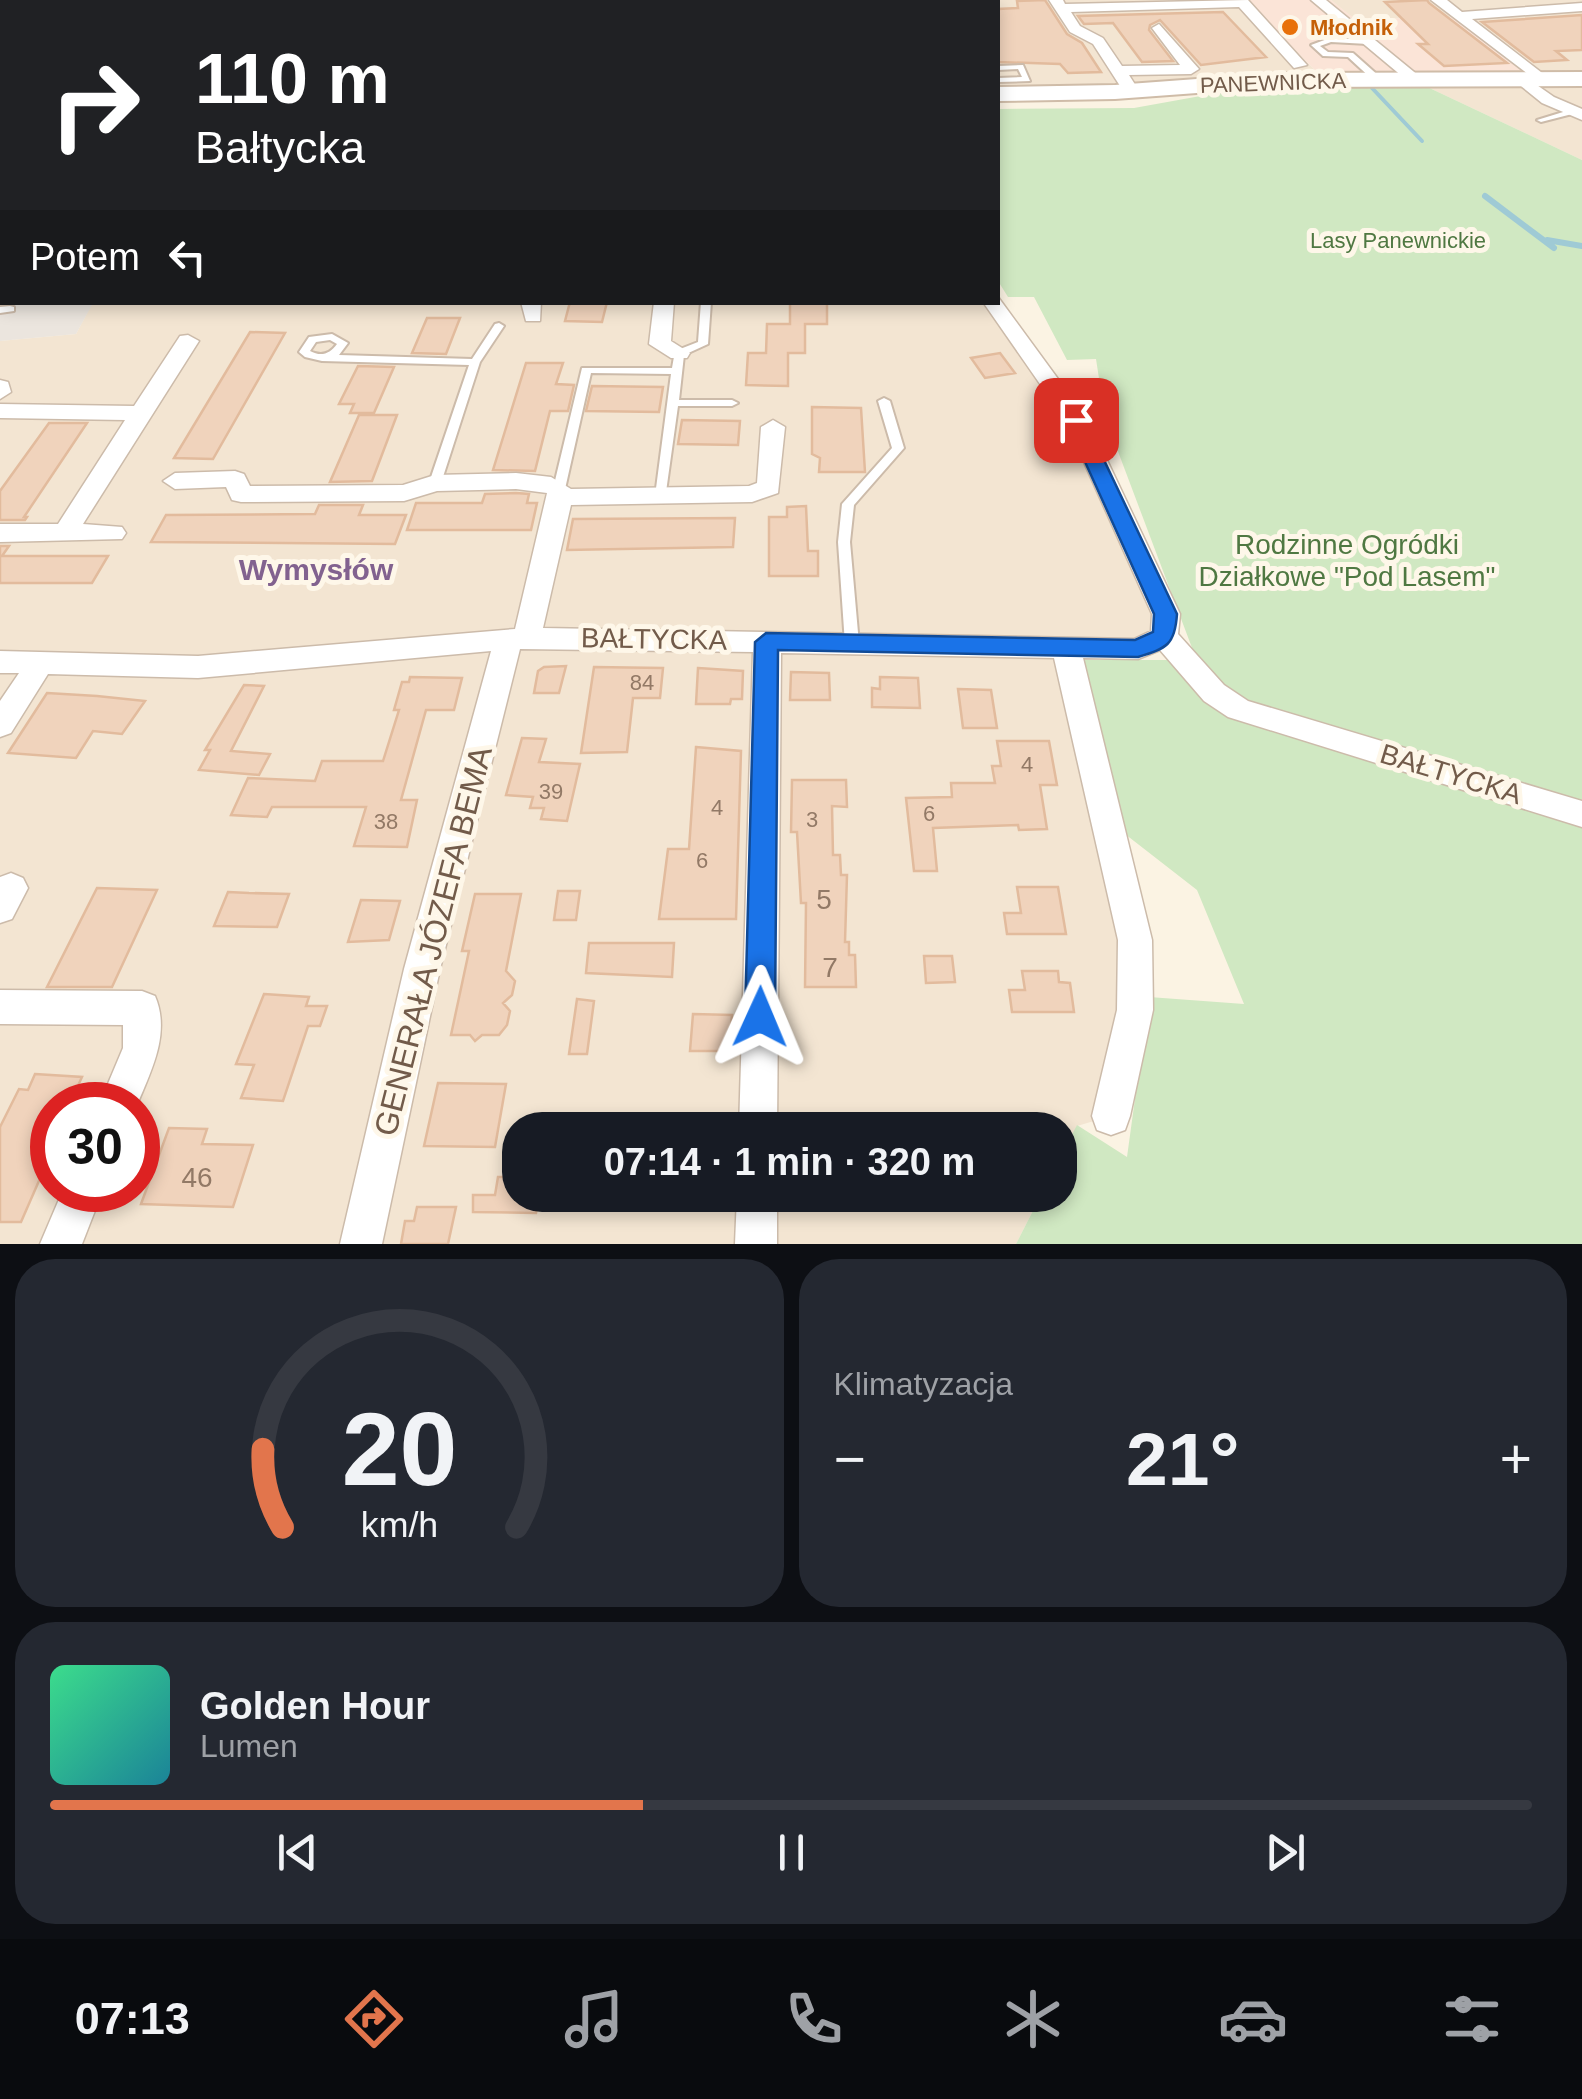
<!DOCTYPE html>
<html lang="pl">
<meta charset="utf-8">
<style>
body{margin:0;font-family:Helvetica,sans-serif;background:#242831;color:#f1f3f6;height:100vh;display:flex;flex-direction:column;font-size:38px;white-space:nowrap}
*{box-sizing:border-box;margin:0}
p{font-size:32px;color:#9ea1a6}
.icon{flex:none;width:55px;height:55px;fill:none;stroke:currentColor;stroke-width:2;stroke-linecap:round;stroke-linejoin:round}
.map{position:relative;height:1244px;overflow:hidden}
.side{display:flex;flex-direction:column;gap:15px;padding:15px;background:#0d0f14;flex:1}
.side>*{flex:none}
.guide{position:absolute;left:0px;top:0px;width:1000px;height:305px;box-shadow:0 5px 15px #0003;background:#202124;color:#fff;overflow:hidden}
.speed{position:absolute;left:30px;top:1082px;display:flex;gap:20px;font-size:50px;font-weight:700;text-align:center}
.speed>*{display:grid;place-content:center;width:130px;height:130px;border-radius:50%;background:#171b24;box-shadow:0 5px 15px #0003;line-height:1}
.speed .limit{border:15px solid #d22;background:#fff;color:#111}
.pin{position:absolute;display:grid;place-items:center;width:85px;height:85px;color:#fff;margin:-42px;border-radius:20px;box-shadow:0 5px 15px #0006}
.me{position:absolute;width:110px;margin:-55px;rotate:1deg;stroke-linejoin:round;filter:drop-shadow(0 0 8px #0008)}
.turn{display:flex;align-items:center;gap:35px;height:210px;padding:0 30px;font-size:45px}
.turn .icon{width:130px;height:130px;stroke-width:2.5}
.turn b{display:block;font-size:70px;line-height:85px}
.then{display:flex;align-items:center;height:95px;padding:0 30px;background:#0003;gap:20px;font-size:38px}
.big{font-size:75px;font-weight:700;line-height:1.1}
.side .widget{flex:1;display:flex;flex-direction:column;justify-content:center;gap:15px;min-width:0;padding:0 35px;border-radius:40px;background:#242831}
.side .dial{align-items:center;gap:0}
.dial svg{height:260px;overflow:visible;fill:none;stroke:#363941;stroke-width:7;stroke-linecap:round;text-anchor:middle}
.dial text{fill:#f1f3f6;stroke:none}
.song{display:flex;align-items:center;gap:30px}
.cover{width:120px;height:120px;border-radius:15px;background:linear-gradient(135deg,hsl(150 70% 55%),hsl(190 70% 35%))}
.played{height:10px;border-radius:5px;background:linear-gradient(90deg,#e2754c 40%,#363941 40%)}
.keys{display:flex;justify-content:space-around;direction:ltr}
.heat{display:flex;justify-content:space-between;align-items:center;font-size:55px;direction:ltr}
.side .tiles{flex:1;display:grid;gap:15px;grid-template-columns:1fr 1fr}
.widget:last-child{grid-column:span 2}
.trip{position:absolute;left:502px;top:1112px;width:575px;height:100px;border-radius:40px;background:#171b24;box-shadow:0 5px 15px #0003;font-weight:700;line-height:100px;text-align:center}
.tab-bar{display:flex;height:160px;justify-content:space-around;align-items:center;background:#090b0e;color:#9ea1a6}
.tab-bar .icon{width:70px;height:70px}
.tab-bar .on{color:#e2754c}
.tab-bar b{font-size:45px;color:#f1f3f6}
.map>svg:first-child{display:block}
.residential{fill:#f3e5d2;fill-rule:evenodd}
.commercial{fill:#fbe4d7}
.industrial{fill:#ebe5de}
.green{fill:#d0e8c2}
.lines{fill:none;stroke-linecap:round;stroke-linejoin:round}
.stream-far1{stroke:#9fcad5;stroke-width:4}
.stream{stroke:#9fcad5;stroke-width:6}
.river{fill:#b8dbe4;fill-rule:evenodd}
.building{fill:#f0d3bc;stroke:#e2bb9d;stroke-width:2.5}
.lane-casing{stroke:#cba;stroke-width:4}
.street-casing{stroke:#cba;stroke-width:3}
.secondary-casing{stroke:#cfbca8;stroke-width:4}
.lane{fill:#fff;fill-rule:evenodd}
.street{fill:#fff;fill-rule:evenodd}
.secondary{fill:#fff;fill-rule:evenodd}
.route{fill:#1a73e8;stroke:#114b97;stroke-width:2.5}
.food-dot{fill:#e8710a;stroke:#fef7e9;stroke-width:4}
.labels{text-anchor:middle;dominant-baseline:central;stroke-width:10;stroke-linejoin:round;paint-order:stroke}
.far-food-label{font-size:22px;font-weight:bold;fill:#c56008;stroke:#fef7e9;text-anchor:start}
.far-street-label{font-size:22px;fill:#725b4a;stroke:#fef7e9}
.far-park-label{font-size:22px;fill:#4f7842;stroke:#fef7e9}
.number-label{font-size:22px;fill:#927966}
.park-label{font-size:28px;fill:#4f7842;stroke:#fef7e9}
.street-label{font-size:28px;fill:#725b4a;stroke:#fef7e9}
.near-number-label{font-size:28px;fill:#927966}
.neighbourhood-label{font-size:30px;font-weight:bold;fill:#82628f;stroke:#fef7e9}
.near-street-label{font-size:32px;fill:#725b4a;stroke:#fef7e9}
</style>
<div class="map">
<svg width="1582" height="1244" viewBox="0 0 1582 1244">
<rect width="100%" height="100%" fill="#fbf3e3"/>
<path class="residential" d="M996,0H1245L1321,76L998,92V2H978Z
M1331,0H1582V160L1421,84L1457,17L1354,19Z
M93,302L993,303L1076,420L1164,636L1067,648L1135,940L1111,1116L1077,1126L1060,1158V1130H520V1195H1041L1016,1244H0V341L76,334ZM52,1105H138V1190H52Z"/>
<path class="commercial" d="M1245,0H1331L1355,19L1457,17L1532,76H1321Z"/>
<path class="industrial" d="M0,189L2,302L93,303L76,334L0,341Z"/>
<path class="green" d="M1421,84L1582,160V809L1243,703L1203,677L1105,417L1096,359L1067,360L1034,297H1008L998,281V109L1134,108L1245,88L1233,85Z
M1080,660H1168L1232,716L1582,828V1244H1016L1041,1195H1060V1158L1077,1125L1127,1157L1149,997L1244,1004L1197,890L1125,834Z"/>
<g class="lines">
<path class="stream-far1" d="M1372,88L1422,141"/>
<path class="stream" d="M1485,196L1554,248
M1547,240L1582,246"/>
<path class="river" d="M0,92H2V106H0Z"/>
</g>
<path class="building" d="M1045,0L1067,34L1082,43L1101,72L1068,73L1060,64L998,62V9L1018,8L1017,1Z
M1427,0L1429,3L1507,63L1444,66L1418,44H1428L1385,2Z
M1223,12L1266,57L1201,65L1160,20L1150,25L1149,30L1173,61L1142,62L1113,23L1084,24L1078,16Z
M1582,15V50L1556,51L1567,60L1534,62L1482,22Z
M570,302H607L602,322L565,321Z
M790,302H827V324H805V353H788V386L746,385L748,353H766L767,324H790Z
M427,318H460L446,354L412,353Z
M250,332L285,333L213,459L174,458Z
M1000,353L1015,373L985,378L971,358Z
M526,363H563L556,384L574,385L568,411H550L535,471L493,470Z
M358,366L394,367L374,413H350L354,404H339Z
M592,386L663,387L659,412L586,411Z
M812,407L861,408L865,472H819L820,458L812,454Z
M359,415H397L372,481L330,482Z
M682,420L740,421L738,445L678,444Z
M49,423H87L24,517H27L25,520H0V491Z
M516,493L529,494L527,503H537L531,530H407L416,503H482L485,494Z
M319,505H363L359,515H406L395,544L151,542L166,515L315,514Z
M806,506L808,551H818V576H769V517H787V507Z
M735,518L733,547L567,550L573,519Z
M0,546H9L2,556H108L92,583H0Z
M566,666L559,693H534L538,671L544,667Z
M594,667L663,668L660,698H633L627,752L581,753Z
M698,668L743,671L742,699H731L730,704H696Z
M791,672L829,673L830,700H790Z
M410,677L462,678L454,710H426L401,800H417L407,847L354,846L366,807H272L267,817L231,815L248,778L315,781L322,761H383L399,710H394L402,682H409Z
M880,677L918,678L920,708L872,707V688L880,689Z
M244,685L264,686L231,751L270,754L259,775L199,770L210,750H205Z
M958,689L991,690L997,728H963Z
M47,693L97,696L145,701L122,734L93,731L76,758L8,753Z
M522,738L546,739L539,762L580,764L567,821L541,819L544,808H530L533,797L506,795Z
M997,741H1049L1057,785H1040L1047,829L1019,830L1018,825L933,828L937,871H914L906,798L952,797L951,783H995L992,766H1001Z
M696,747L741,751L736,919H659L668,849H689Z
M792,780H846L847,807L832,806L833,855H840L841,875H847L845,942H849V955H855L856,987H805L806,903H801L797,832H791Z
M1017,887H1058L1066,934H1007L1004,913H1021Z
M97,888L157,890L112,987H47Z
M558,891H580L576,920H554Z
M228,892L249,893L289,894L277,927L214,926Z
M475,894H521L506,971L515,981L512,995L503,1003L510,1011L507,1025L499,1035H482L475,1041L470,1035H451L469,951H462Z
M361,900L400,901L389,940L348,942Z
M589,943H674L672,977L586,973Z
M924,956H952L955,982L926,983Z
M1022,971H1058L1059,982L1070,983L1074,1012H1012L1009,990H1025Z
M264,994L309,997L306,1006H327L320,1026H308L283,1101L241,1098L254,1065L236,1064Z
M577,999L594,1001L587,1054H569Z
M693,1014L732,1015L729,1051H690Z
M35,1074L82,1077L69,1105H52V1151L21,1222H0V1127L19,1089L28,1090Z
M438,1083L506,1084L495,1147L424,1146Z
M169,1128L207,1129L202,1144L253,1145L233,1207L141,1204Z
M498,1177H520V1195H539L536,1213L473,1212V1195H495Z
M417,1207H456L448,1244H401L405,1221H414Z"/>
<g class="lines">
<g class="lane-casing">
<path id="lane" d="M1330,38L1371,40L1372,42L1368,44L1331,42L1320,46L1328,52L1353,53L1380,77V81H1374L1348,57L1323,56L1311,45Z
M1023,65L1030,81L998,82V78L1022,77L1018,69L998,70V66Z
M1573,109L1577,111L1576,113L1541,122L1537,120Z
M0,194H2V200H0Z
M2,252V261L0,262V253Z
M701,302H711L708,344L684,355L679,400H732L738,403L732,406H678L665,499L661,500L655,496L671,374L591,373L565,489L563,492H555L553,489L582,368H672L675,351L698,342Z
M10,306L14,307V311L0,313V307Z
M499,323L504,326L480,362L441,483L435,487L429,483L469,365L322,361L305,357L299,352L309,337L332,334L348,343L339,355L472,359L495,324ZM330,340L337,344C330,354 321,357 310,351L316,342Z
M884,398L890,401L904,448L854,505L850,542L859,644L852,649L845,644L838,542L842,504L892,448L878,401Z"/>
</g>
<g class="street-casing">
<path id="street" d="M1049,0H1063L1065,4L1248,0L1307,65L1294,68L1239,7L1071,12L1080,26L1103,38L1122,66L1180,65L1152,28L1159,24L1199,69L1191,74L1129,75L1136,86L1122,89L1093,44L1070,32Z
M1311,0H1326L1419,76V82H1409Z
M1431,0H1447L1462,12L1582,3V11L1472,19L1546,76L1549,79L1541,84Z
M1521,74L1554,97L1582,109V120L1542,103L1516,82L1513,79Z
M998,297L1088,420L1180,614L1178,634L1224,685L1248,701L1582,801V827L1228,717L1204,701L1160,650L1138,659L1083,658L1152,940L1153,1010L1130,1116L1125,1130L1111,1135L1097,1130L1092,1116L1117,1010L1118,940L1054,658L781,653L777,1130H739L753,652L520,649L440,969L382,1244H340L404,969L491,651L198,678L48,674L11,733L0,737V701L19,673H0V651L198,656L515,629L547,493L516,489L437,491L404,501L241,502L232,500L226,487L175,489L163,481L175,473L235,471L244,474L250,486L403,485L435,475L516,473L551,477L571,489L749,486L757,483L761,427L773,420L785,427L778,493L752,502L571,505L543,628L1134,639L1151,631L1152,614L1065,420L983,302H998Z
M521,302H541L540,321H526Z
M654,302H674L671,341L690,353L687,358H671L649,344Z
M188,335L199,341L83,524L122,527L126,533L122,539L0,542V524H58L125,420L0,418V404L134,406L180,336Z
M0,380L8,382L11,392L0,399Z
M11,873L23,878L28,888L12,919L0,923V877Z
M0,990L142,991L155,996C171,1033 151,1071 137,1105H99L123,1048V1025L0,1024Z
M63,1190H103L82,1244H40Z
M737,1195H777V1244H735Z"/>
</g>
<g class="secondary-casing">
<path id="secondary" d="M1582,72V86L1280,87L1115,99L998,101V87L1115,85L1280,73Z
M2,164V180L0,181V165Z"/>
</g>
<use href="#lane" class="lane"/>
<use href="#street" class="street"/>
<use href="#secondary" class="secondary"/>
</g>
<path class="route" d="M1076,414L1085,420L1177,614C1175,645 1167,648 1138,657L778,650L775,1017L771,1027L760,1032L750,1027L745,1017L755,642L766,633L1135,640L1153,632L1154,614L1066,420Z"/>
<circle class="food-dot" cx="1290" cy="27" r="10"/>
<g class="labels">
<g class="far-food-label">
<text x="1310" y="27">Młodnik</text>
</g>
<g class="far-street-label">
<text transform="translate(1273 83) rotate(-2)">PANEWNICKA</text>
</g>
<g class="far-park-label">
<text x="1398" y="240">Lasy Panewnickie</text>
</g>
<g class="number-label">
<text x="642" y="682">84</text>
<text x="1027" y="764">4</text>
<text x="551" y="791">39</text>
<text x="717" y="807">4</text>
<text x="929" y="813">6</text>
<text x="812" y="819">3</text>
<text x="386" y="821">38</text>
<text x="702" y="860">6</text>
</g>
<g class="park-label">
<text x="1347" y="544">Rodzinne Ogródki<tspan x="1347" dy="32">Działkowe "Pod Lasem"</tspan></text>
</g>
<g class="street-label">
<text transform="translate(654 639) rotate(1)">BAŁTYCKA</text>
<text transform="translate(1451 774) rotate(17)">BAŁTYCKA</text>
</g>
<g class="near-number-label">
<text x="824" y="899">5</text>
<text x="830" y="967">7</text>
<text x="197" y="1177">46</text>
</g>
<g class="neighbourhood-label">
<text x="316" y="569">Wymysłów</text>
</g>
<g class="near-street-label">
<text transform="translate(433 941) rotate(-76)">GENERAŁA JÓZEFA BEMA</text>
</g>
</g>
</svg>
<div class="speed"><div class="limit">30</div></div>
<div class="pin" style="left:1076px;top:420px;background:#d93025"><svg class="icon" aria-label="arrive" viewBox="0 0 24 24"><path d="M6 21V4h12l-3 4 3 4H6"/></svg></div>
<svg class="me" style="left:760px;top:1017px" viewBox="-20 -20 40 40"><path d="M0-17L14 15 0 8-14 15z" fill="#1a73e8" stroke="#fff" stroke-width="4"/></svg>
<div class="trip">07:14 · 1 min · 320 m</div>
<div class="guide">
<div class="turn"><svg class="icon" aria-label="right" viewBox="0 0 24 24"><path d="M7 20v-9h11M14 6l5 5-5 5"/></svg><div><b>110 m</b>Bałtycka</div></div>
<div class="then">Potem<svg class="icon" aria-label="left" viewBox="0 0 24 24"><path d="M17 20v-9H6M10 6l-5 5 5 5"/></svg></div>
</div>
</div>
<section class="side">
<div class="tiles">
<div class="widget dial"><svg viewBox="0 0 100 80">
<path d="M14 69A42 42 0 1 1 86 69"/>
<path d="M14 69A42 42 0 0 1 8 45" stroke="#e2754c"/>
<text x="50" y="56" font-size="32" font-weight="700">20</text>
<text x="50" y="72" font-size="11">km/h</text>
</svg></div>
<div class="widget"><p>Klimatyzacja</p>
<div class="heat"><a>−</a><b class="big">21°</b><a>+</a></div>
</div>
<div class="widget">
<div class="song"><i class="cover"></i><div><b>Golden Hour</b><p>Lumen</p></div></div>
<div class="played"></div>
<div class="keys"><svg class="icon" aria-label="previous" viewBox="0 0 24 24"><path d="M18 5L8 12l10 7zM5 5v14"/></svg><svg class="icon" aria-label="pause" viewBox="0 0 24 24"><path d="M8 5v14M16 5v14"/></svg><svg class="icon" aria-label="next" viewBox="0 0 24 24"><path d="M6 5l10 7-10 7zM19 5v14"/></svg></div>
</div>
</div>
</section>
<nav class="tab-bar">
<b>07:13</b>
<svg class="icon on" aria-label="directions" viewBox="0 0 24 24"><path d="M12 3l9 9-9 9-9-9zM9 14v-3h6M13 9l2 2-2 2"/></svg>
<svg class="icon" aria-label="music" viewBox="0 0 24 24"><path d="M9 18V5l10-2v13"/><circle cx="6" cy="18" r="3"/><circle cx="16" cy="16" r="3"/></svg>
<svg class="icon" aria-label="phone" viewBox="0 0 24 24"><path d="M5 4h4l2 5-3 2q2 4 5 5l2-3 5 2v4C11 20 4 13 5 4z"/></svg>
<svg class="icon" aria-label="climate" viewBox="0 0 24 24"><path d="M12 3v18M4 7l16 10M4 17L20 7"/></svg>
<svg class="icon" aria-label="car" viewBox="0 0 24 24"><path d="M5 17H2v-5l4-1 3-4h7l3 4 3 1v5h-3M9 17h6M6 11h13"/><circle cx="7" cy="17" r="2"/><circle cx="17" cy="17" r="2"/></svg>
<svg class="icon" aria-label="filters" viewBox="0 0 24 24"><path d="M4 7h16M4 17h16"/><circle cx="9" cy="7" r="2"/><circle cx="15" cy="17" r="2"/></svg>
</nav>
